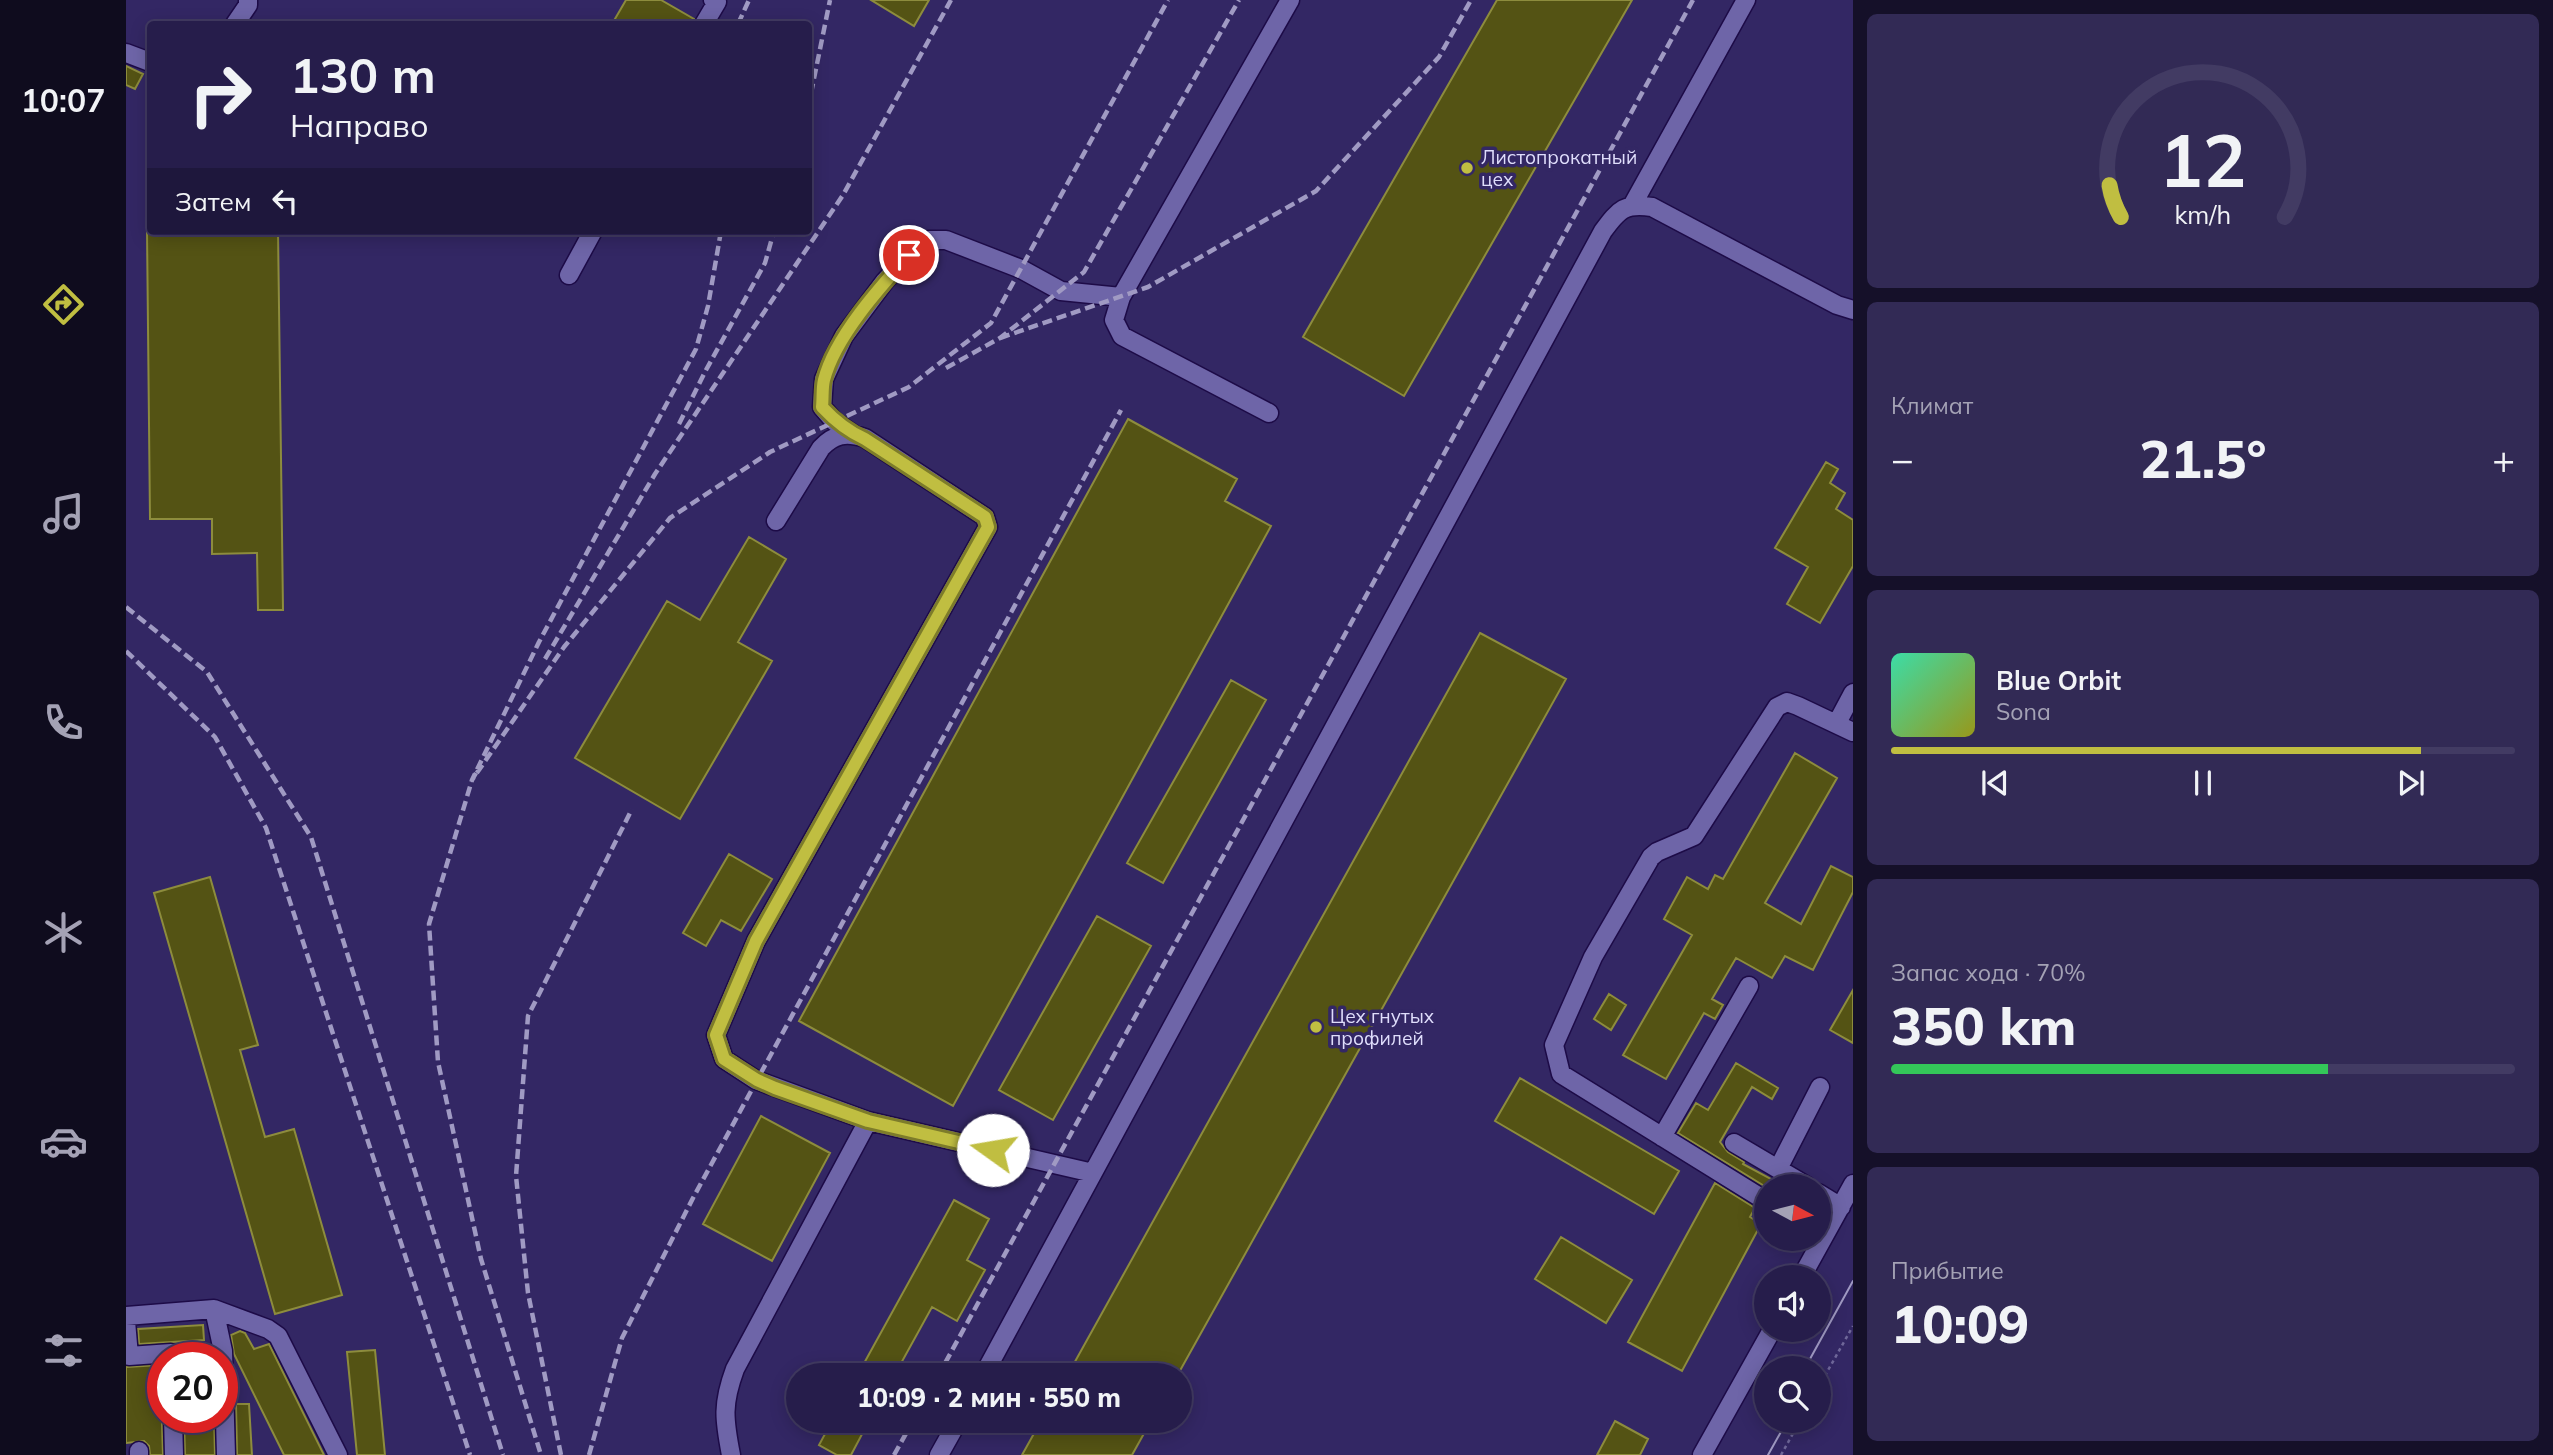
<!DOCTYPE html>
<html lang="ru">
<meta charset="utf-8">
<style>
body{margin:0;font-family:Mulish,sans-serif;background:#322a55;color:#f1f3f6;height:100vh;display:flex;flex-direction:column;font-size:26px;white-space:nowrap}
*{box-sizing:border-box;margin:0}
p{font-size:23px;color:#a4a2b5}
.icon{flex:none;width:38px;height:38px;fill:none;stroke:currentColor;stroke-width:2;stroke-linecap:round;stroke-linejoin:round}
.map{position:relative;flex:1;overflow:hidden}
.drawer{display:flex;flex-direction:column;gap:14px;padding:14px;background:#151029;width:700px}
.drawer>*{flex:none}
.hud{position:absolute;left:21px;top:21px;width:665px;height:214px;border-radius:7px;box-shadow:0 4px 18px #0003,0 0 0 2px #423b63;background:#261d4b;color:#f1f3f6;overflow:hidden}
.needle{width:46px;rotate:97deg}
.tools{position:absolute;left:1628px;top:1174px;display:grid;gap:14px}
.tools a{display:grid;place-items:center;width:77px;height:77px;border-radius:50%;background:#261d4b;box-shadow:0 4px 18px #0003,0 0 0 2px #423b63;font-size:35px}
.speed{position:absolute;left:21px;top:1342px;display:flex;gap:14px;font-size:35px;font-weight:700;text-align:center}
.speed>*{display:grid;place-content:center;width:91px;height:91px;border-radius:50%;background:#261d4b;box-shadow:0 4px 18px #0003,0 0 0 2px #423b63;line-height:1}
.speed .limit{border:10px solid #d22;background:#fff;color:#111}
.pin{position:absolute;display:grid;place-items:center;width:60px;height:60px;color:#fff;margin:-30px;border:4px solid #fff;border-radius:50%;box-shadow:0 2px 7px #0007}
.me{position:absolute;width:77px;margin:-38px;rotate:283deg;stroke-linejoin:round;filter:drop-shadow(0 0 5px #0008)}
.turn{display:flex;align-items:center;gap:24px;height:147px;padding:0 28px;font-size:32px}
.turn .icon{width:91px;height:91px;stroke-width:2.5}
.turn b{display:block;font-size:49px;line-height:60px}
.then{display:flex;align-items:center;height:66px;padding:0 28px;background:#0003;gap:14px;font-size:26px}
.big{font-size:52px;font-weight:800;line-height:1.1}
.drawer .tile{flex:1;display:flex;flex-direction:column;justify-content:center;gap:10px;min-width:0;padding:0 24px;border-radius:10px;background:#322a55}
.drawer .dial{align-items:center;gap:0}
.dial svg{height:182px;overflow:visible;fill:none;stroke:#423b63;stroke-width:7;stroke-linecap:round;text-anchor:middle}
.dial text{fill:#f1f3f6;stroke:none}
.song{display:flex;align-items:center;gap:21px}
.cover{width:84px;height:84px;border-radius:10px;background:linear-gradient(135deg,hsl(160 70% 55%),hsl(60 70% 35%))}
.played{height:7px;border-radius:4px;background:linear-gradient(90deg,#c0be41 85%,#423b63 85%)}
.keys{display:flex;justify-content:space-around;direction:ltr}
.heat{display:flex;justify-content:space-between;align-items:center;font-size:38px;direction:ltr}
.charge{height:10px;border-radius:5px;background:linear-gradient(90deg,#34c759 70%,#423b63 0)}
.trip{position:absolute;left:660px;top:1363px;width:406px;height:70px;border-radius:35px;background:#261d4b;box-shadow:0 4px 18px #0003,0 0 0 2px #423b63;font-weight:800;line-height:70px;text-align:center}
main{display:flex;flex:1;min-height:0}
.tabs{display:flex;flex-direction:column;width:126px;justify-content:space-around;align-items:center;background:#0f0c1e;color:#a4a2b5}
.tabs .icon{width:49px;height:49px}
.tabs .current{color:#c0be41}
.tabs b{font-size:32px;color:#f1f3f6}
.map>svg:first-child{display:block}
.building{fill:#545314;stroke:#8d8c3d;stroke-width:2}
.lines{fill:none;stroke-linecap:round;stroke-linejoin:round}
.minor-casing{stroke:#1d0b47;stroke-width:21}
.path{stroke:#6f6799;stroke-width:2.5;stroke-dasharray:3.5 3.5;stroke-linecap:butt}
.minor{stroke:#6e65a8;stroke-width:18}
.tram{stroke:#a09ac3;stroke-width:2}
.rail{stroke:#a09ac3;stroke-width:4.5;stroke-dasharray:10 5;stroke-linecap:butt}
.route-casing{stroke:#7d7c2a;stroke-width:18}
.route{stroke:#c0be41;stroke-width:12}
.poi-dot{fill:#c0be41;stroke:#332764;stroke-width:2.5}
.labels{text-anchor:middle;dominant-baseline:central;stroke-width:7;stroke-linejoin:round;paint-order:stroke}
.poi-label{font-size:19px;fill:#dfddfb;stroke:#332764;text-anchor:start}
</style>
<main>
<nav class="tabs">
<b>10:07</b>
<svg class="icon current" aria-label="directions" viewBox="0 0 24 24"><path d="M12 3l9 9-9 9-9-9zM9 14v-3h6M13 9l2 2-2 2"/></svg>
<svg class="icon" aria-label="music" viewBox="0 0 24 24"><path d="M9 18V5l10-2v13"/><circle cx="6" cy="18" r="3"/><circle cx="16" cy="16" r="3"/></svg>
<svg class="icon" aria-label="phone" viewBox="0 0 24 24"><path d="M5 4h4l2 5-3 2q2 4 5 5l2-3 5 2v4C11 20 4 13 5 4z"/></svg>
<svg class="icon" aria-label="climate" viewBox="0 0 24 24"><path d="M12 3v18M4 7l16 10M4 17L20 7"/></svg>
<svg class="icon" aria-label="car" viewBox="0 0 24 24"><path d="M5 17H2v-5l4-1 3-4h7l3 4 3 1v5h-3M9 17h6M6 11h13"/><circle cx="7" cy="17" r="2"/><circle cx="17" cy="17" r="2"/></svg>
<svg class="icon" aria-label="filters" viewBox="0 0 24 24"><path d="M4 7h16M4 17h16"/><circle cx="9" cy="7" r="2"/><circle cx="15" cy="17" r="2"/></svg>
</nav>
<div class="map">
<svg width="1727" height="1455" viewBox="0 0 1727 1455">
<rect width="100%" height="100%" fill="#332764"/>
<path class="building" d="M500,0H535L568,19L567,24H486Z
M745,0H803L788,26Z
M1371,0H1506L1278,396L1177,337Z
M0,66L17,74L9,89L0,85Z
M21,231H152L157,610H132L131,553L86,554V519H24Z
M1002,419L1111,479L1099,501L1145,526L827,1106L673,1021Z
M1700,462L1712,469L1704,483L1719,493L1710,509L1727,520V566L1694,623L1661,604L1682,567L1649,548Z
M623,537L660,559L612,642L646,661L554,819L449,758L541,601L574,620Z
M1354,633L1440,679L1051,1376H941Z
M1105,680L1140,700L1037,883L1001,863Z
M1669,753L1711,778L1639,903L1675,924L1705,866L1727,877V892L1687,970L1659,956L1646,978L1610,958L1586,999L1597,1005L1589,1019L1578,1013L1540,1079L1497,1055L1566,935L1538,919L1561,877L1582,889L1589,875L1597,879Z
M603,854L646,879L615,931L595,920L580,946L557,933Z
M84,877L132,1045L114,1050L139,1137L168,1129L216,1295L149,1314L28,893Z
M971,916L1025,946L927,1120L873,1090Z
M1727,990V1043L1704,1030Z
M1483,994L1500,1005L1485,1030L1468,1019Z
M1610,1063L1652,1088L1646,1099L1626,1087L1594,1142L1602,1152L1618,1162L1617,1164L1658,1186L1640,1187L1552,1133L1570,1103L1582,1110Z
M1394,1078L1553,1171L1528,1214L1369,1121Z
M635,1116L704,1153L646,1261L577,1224Z
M1589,1183L1629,1208L1624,1217L1635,1224L1556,1371L1502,1342Z
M828,1200L863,1219L841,1260L859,1270L831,1321L806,1307L768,1376H731Z
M1435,1237L1506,1280L1480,1323L1409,1279Z
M77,1325L78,1340L13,1344L12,1329Z
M114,1331L119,1333L128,1349L143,1344L198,1455H158L108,1354L105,1335Z
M249,1350L259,1455H231L221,1352Z
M34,1365L37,1455H24L23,1446L18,1441L0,1443V1367Z
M110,1404H123L126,1455H111Z
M58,1418H88L89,1455H59Z
M706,1421H743L725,1455H711L693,1445Z
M915,1421H1025L1006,1455H896Z
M1489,1421L1522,1439L1514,1455H1471Z"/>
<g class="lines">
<g class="minor-casing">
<path id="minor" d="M109,24L122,5V0
M578,24L591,2L587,0
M0,53L24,62
M1507,204L1620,0
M443,275L467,231
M1143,413L996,336L988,320L995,297L1164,0
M727,434L709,422L696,407L698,379L718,336L759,281L783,255L803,240H820L895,269L935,291L995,297
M650,521L695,448C708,434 720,432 739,438L859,517L862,527L630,941L590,1035L598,1059L630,1080L742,1121
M1711,723L1727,693
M1536,1137L1623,986
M1608,1143L1681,1186
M1652,1169L1694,1087
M1692,1193L1715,1207
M1640,1201L1435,1074L1428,1045L1467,957L1525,857L1531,852L1568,836L1651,707L1661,702L1672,706L1727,732
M1675,1278L1727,1184
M88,1309L142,1329L152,1336L212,1455
M0,1316L88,1309L97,1351L100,1455
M0,1321L3,1356L45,1353V1358
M857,1376L1477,231C1493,209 1499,203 1526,207L1711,305L1727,310
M47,1418L48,1455
M13,1451V1455
M605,1455C598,1419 596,1404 609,1369L742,1121L967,1173
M813,1455L832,1421
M1576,1455L1646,1330"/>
</g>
<path class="path" d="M1692,1388L1727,1326
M1655,1455L1674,1421"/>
<use href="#minor" class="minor"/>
<path class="tram" d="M1679,1368L1727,1281
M1642,1455L1661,1421"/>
<path class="rail" d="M612,24L623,0
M682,108L704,0
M595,231L582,306L570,349L413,642L346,780L438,647L544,518L644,452L783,387L865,323L1042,0
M874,338L1022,287L1190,191L1313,57L1345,0
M820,368L874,338L958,272L1113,0
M553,424L580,370L639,263L648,231
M0,607L81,672L185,837L377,1455
M0,651L89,737L140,828L344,1455
M419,659L529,474L717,195L825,0
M350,773L346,780L303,924L312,1062L355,1259L415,1455
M812,1376L1567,0
M435,1455L402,1293L390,1176L402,1016L506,809
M463,1455L496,1338L567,1198L995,410
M768,1455L787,1421"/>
</g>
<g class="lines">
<g class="route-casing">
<path id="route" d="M783,255C754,287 709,337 698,380C696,388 697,398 696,407C709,421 721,431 739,439L859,517L862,527L630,941L590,1035L598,1059L631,1080L649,1088L742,1121L867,1150"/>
</g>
<use href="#route" class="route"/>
</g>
<g class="poi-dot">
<circle cx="1341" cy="168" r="7"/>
<circle cx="1190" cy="1027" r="7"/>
</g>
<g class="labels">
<g class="poi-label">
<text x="1355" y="157">Листопрокатный<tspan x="1355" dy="22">цех</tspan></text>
<text x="1204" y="1016">Цех гнутых<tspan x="1204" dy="22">профилей</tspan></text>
</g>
</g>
</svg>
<div class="tools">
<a><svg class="needle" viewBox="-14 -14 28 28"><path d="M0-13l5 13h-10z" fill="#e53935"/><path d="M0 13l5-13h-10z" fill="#a4a2b5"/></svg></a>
<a><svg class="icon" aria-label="sound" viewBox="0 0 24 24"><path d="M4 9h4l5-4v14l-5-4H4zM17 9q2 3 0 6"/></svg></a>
<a><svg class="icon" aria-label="search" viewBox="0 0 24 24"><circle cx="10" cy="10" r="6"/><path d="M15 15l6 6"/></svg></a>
</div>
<div class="speed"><div class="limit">20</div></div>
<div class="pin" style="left:783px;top:255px;background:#d93025"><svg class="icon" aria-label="arrive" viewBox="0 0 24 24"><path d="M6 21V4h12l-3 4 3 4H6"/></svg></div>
<svg class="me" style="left:867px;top:1150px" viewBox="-20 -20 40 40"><circle r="19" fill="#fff"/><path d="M0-13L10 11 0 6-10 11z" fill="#c0be41"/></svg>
<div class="trip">10:09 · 2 мин · 550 m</div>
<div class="hud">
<div class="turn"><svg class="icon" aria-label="right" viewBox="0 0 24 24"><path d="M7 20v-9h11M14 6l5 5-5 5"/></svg><div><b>130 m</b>Направо</div></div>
<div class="then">Затем<svg class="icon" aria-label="left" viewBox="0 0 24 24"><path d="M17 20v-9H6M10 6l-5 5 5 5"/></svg></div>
</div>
</div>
<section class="drawer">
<div class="tile dial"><svg viewBox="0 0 100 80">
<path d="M14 69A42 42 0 1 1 86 69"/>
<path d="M14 69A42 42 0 0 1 9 55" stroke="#c0be41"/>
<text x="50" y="56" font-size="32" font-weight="700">12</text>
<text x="50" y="72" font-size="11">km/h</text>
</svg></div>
<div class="tile"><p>Климат</p>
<div class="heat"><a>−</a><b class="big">21.5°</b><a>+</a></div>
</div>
<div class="tile">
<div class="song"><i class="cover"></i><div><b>Blue Orbit</b><p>Sona</p></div></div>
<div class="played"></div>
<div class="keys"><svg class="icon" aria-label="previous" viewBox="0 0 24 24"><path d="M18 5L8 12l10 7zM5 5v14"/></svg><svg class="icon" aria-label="pause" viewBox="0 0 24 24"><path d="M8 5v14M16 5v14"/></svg><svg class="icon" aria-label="next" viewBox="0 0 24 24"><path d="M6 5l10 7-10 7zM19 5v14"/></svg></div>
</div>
<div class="tile"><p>Запас хода · 70%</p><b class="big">350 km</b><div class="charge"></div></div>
<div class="tile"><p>Прибытие</p><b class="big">10:09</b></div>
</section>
</main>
